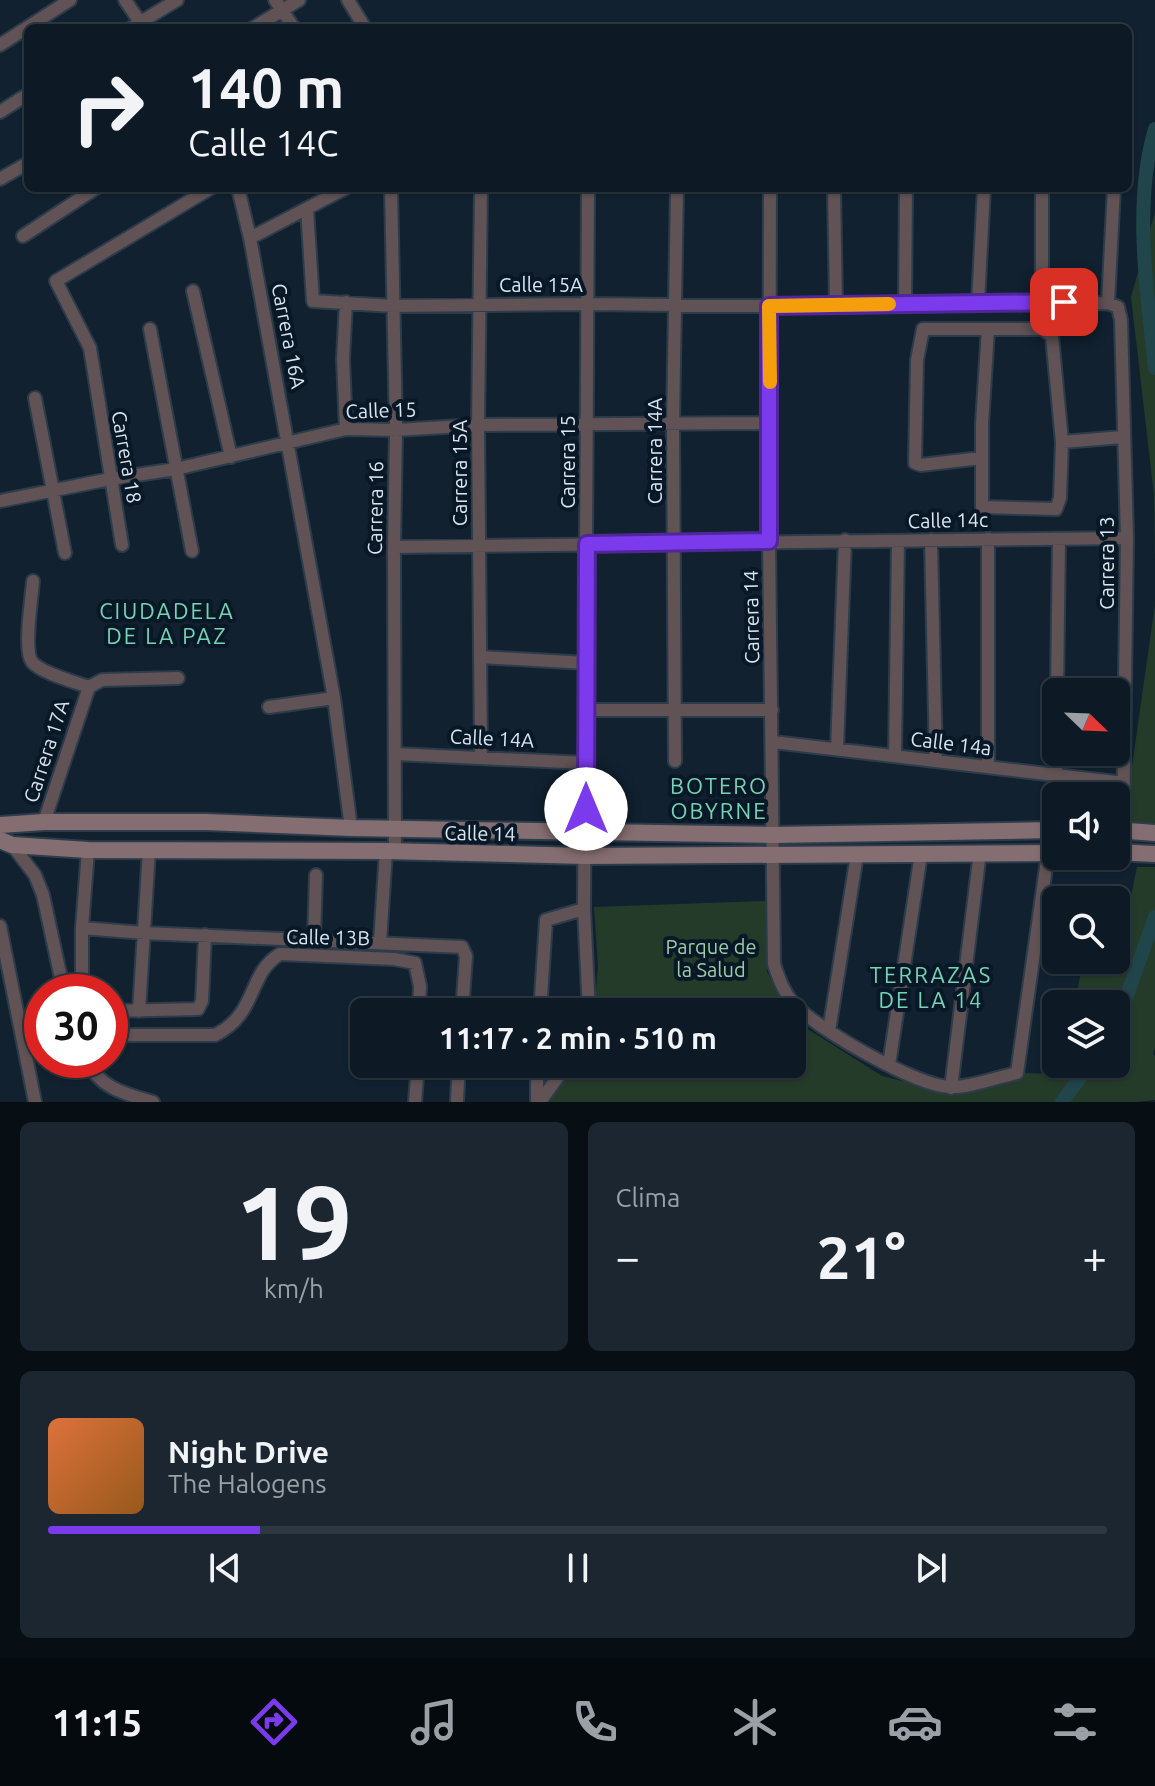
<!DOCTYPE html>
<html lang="es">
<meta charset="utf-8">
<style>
body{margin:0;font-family:Ubuntu,sans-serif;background:#1b2631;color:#f1f3f6;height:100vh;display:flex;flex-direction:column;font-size:30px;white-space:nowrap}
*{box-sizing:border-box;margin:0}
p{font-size:26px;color:#9aa0a6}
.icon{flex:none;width:44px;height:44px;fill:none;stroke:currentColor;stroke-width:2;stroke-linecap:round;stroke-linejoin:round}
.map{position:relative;height:1102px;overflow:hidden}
.details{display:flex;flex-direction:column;gap:20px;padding:20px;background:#070e14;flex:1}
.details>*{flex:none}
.banner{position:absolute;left:24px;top:24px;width:1108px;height:168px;border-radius:12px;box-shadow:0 2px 6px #0004,0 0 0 2px #2d3841;background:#0d1924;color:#f1f3f6;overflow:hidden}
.needle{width:52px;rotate:113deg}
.tools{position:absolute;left:1042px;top:678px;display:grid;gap:16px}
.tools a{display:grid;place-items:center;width:88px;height:88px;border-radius:12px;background:#0d1924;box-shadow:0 2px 6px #0004,0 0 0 2px #2d3841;font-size:40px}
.speed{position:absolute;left:24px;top:974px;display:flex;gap:16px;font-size:40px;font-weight:700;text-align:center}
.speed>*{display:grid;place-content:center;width:104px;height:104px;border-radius:50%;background:#0d1924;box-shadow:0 2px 6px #0004,0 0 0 2px #2d3841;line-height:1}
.speed .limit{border:12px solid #d22;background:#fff;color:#111}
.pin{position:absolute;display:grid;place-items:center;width:68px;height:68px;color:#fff;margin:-34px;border-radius:16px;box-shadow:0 4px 12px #0006}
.me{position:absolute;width:88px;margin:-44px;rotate:0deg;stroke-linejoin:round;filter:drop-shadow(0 0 6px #0008)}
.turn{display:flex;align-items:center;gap:28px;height:168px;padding:0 32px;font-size:36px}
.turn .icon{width:104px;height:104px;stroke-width:2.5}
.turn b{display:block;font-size:56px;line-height:68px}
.big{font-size:60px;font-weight:700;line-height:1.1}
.details .widget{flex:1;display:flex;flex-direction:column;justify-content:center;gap:12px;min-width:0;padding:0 28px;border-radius:12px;background:#1b2631}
.details .dial{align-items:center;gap:0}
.dial b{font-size:104px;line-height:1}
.song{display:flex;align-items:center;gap:24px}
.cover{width:96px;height:96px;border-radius:12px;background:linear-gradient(135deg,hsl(20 70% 55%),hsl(30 70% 35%))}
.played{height:8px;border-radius:4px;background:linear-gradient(90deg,#7c3aed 20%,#2d3841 20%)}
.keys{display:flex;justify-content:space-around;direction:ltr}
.heat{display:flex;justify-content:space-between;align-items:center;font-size:44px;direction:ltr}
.details .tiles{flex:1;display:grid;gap:20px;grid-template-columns:1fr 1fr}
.widget:last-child{grid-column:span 2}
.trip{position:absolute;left:350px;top:998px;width:456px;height:80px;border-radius:12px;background:#0d1924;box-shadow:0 2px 6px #0004,0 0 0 2px #2d3841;font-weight:700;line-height:80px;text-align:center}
.menu{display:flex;height:128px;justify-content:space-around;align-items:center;background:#050a0e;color:#9aa0a6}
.menu .icon{width:56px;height:56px}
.menu .active{color:#7c3aed}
.menu b{font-size:36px;color:#f1f3f6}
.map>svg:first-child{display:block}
.green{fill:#253b2a}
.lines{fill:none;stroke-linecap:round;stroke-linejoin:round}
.canal{stroke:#20454a;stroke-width:14}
.minor-casing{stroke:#2d3c4b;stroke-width:16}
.secondary-casing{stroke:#2d3c4b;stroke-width:20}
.minor{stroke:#605255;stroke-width:12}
.secondary{stroke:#856e72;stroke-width:16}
.route-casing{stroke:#51269a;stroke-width:20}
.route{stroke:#7c3aed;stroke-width:14}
.slow{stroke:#f59e0b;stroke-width:14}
.labels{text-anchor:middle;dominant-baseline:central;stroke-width:8;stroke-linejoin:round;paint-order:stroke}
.street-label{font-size:20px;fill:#dbe5f0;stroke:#081826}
.park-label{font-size:20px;fill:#9dcca6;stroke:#081826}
.neighbourhood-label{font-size:22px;letter-spacing:2px;fill:#76d3b5;stroke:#081826}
</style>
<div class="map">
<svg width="1155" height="1102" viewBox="0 0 1155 1102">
<rect width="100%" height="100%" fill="#112130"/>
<path class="green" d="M1155,212V560L1154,495L1131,297Z
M1155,604V833L1123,830Z
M1137,867H1155V1048L1153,1054L1155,1056V1100L1135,1102H548L575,1064H792V1015L795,1021L882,1076L951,1093L1021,1073L1063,1074L1065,1064H1116V1004H1075L1083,960L1116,967Z
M767,901V972L790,1012H594L598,967L594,907Z"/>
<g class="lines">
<path class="canal" d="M1155,129C1133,203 1147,292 1155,368
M1116,1026L1155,917
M1062,1102L1090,1064"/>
<g class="minor-casing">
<path id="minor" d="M125,0L144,28
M275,0L294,28
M348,0L365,28
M131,28L177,0
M253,28L299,0
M0,45L70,0
M0,112L28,94
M0,179L28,163
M238,188L250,238L334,698L351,828
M391,188L396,430L394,547L395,851
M481,188L478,425L481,757
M588,188L584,909L589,1012
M770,188L769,541L774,964C779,979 783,991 793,1003C815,1028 916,1086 950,1087C968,1088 998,1077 1017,1073L1048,853
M834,188L836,305
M307,209L313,301L393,306L587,304L769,306L1108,303L1118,307L1121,320L1127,538L1123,830
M23,236L96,188
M250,238L346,188
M193,291L231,457
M1042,302V188
M978,303L984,188
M1108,303L1114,188
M905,304L906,188
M150,329L192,551
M988,329L982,424V507L1056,509L1060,498L1062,442
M35,398L65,553
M346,429L343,359L346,302
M981,458L921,465L915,463L917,360L923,329H1042L1052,336L1062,442L1123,437
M0,501L110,479L176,469L346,429L396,430L478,425L770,423
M931,540L936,761
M122,545L90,348L56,281L211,188
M394,547L1127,538
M33,581C32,597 23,650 32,662C41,673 75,682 89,687
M480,657L586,663
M1057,692L1059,539
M269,707L334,698
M586,710H772
M773,742L1124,783
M837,749L845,540
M396,754L586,763
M895,756L898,541
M675,761L673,424L677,188
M988,767V539
M1056,775V749
M44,822L89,687L102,680L178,678
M12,845L35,875L43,895L64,992
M0,926L35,1102
M82,928L144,933L462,947L466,956L462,1012
M314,939L316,875
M380,942L386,851
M82,992V928L88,850
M110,1011L198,1009L202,1001L205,935
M139,1011L149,850
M540,1012L546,920L584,909
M829,1031L857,855
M110,1035H215C258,1014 247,974 280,954L394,959L415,963L420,986L419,1012
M87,1060C99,1088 125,1094 153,1102
M537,1064V1102
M889,1065L921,854
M951,1088L980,852
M457,1100L459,1064
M415,1102L418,1064
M540,1102L567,1064"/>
</g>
<g class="secondary-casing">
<path id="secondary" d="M0,825L44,822H206L351,828L773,835L1056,830
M1116,830L1155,833
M0,840L12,845L88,850L386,851L586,856L1056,853
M1116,852L1155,854"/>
</g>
<use href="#minor" class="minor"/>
<use href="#secondary" class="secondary"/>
</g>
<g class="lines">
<g class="route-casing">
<path id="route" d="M586,809L587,544L769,541V306L1064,302"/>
</g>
<use href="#route" class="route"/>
<path class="slow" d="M770,382L769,306L889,304"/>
</g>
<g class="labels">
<g class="street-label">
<text x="541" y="284">Calle 15A</text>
<text transform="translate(289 336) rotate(79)">Carrera 16A</text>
<text transform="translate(381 410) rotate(-2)">Calle 15</text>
<text transform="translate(654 451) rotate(-90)">Carrera 14A</text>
<text transform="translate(127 457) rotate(80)">Carrera 18</text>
<text transform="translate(567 462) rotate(-90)">Carrera 15</text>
<text transform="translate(459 473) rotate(-90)">Carrera 15A</text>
<text transform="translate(375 508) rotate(-89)">Carrera 16</text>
<text transform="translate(948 520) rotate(-1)">Calle 14c</text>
<text transform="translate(1106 563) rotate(-90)">Carrera 13</text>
<text transform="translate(751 617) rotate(-91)">Carrera 14</text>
<text transform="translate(492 738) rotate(3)">Calle 14A</text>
<text transform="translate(951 743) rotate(7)">Calle 14a</text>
<text transform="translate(46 751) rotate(-72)">Carrera 17A</text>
<text transform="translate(480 833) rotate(1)">Calle 14</text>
<text transform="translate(328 937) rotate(1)">Calle 13B</text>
</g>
<g class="park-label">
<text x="711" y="946">Parque de<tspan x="711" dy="23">la Salud</tspan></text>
</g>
<g class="neighbourhood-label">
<text x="167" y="610">CIUDADELA<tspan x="167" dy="25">DE LA PAZ</tspan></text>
<text x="719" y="785">BOTERO<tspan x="719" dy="25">OBYRNE</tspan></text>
<text x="931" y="974">TERRAZAS<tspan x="931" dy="25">DE LA 14</tspan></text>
</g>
</g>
</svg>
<div class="tools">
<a><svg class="needle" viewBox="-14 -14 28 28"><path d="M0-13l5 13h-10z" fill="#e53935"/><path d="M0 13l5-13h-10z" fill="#9aa0a6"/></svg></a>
<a><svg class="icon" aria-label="sound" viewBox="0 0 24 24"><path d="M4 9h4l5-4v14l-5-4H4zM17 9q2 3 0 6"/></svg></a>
<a><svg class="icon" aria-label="search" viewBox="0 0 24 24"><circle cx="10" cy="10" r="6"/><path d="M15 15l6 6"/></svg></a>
<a><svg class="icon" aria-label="layers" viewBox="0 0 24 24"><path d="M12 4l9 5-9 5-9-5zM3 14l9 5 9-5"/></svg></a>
</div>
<div class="speed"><div class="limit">30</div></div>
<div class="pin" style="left:1064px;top:302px;background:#d93025"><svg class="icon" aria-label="arrive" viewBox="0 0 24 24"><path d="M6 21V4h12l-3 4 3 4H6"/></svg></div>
<svg class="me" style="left:586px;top:809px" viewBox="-20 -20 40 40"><circle r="19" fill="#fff"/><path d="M0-13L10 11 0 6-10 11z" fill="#7c3aed"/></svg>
<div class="trip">11:17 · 2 min · 510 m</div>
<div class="banner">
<div class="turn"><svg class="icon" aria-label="right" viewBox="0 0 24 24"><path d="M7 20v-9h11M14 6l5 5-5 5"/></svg><div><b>140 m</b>Calle 14C</div></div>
</div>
</div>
<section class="details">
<div class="tiles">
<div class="widget dial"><b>19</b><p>km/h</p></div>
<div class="widget"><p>Clima</p>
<div class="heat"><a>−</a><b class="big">21°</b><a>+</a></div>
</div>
<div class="widget">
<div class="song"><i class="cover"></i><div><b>Night Drive</b><p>The Halogens</p></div></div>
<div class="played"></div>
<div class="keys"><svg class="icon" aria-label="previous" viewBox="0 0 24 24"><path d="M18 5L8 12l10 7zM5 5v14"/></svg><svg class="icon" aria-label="pause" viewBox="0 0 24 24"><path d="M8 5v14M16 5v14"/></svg><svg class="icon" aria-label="next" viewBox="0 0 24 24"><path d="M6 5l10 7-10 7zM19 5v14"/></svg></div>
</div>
</div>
</section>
<nav class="menu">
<b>11:15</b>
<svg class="icon active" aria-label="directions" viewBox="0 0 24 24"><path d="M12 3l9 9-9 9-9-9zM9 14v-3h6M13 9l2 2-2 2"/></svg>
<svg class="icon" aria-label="music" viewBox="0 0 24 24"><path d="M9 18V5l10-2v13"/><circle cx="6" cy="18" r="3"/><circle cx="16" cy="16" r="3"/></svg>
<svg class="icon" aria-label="phone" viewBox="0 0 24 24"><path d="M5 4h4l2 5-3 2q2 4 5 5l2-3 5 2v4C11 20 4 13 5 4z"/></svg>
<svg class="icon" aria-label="climate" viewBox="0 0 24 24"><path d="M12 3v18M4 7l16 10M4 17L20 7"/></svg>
<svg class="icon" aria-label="car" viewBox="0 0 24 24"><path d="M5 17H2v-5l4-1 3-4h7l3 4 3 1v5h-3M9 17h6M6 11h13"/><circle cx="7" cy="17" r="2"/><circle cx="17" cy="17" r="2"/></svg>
<svg class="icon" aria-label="filters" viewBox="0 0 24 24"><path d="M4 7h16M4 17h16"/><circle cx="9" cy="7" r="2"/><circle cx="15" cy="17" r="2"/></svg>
</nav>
